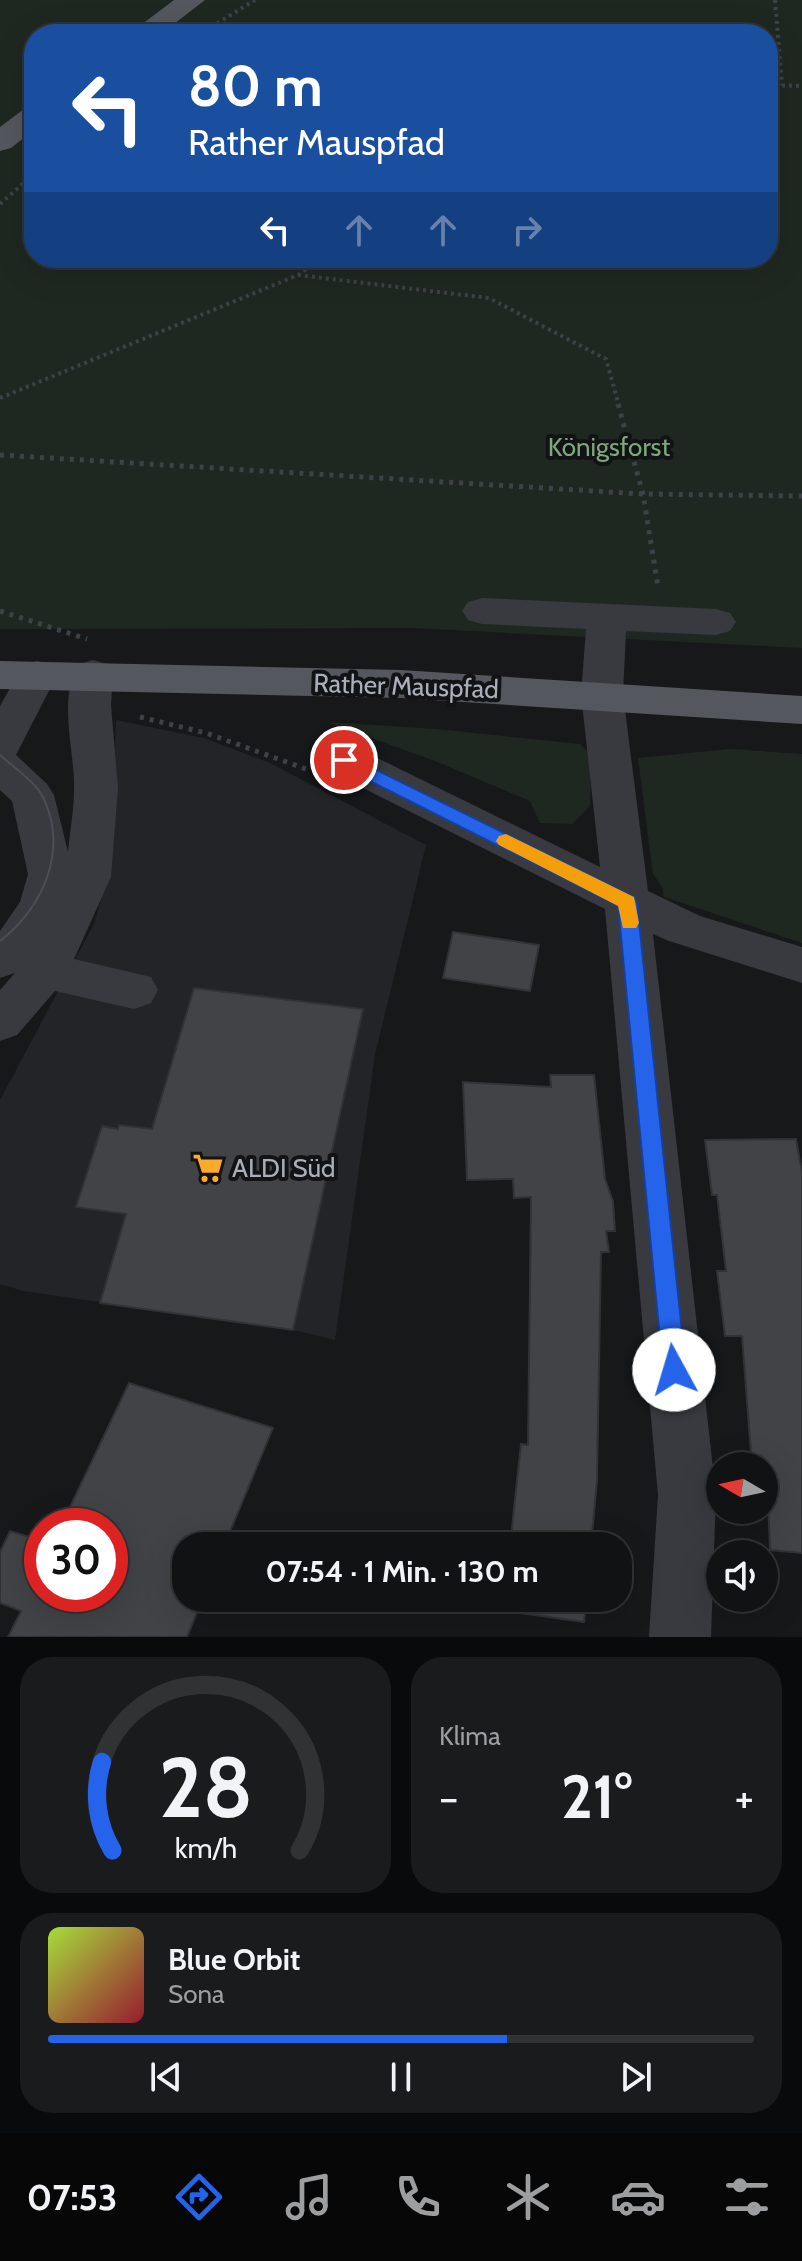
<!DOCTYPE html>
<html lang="de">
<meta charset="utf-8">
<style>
body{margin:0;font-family:Cabin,sans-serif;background:#1a1b1d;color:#f1f3f6;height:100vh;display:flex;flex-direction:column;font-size:30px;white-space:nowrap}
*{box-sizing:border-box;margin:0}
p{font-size:26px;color:#9c9ea0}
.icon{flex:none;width:44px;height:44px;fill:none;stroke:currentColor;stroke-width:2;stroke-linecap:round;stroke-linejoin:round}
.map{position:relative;height:1637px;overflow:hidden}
.details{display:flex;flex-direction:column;gap:20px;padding:20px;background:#090a0b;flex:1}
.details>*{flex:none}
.top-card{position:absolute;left:24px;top:24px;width:754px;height:244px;border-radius:32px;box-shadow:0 8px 32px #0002,0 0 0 2px #303234;background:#1a4fa0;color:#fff;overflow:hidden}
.needle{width:52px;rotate:279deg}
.buttons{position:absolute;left:706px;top:1452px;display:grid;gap:16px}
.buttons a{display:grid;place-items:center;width:72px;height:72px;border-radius:50%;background:#111214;box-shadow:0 8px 32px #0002,0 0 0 2px #303234;font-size:40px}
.speed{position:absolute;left:24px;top:1508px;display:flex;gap:16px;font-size:40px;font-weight:700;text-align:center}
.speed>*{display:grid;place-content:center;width:104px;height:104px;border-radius:50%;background:#111214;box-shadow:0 8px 32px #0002,0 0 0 2px #303234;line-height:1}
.speed .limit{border:12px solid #d22;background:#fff;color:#111}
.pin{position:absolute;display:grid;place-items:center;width:68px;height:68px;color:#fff;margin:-34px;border:4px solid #fff;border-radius:50%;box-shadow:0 2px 8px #0007}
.me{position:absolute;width:88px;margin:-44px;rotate:354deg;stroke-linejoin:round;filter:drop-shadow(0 0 6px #0008)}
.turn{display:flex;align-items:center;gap:28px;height:168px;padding:0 32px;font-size:36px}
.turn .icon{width:104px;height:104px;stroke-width:2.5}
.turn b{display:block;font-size:56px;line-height:68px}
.lanes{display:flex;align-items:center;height:76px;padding:0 32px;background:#0003;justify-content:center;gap:40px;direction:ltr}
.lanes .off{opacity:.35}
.big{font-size:60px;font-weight:800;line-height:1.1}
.details .card{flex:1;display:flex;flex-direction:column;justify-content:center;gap:12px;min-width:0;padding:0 28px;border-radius:32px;background:#1a1b1d}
.details .dial{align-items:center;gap:0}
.dial svg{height:208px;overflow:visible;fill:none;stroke:#303234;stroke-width:7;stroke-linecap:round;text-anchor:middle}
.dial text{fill:#f1f3f6;stroke:none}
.song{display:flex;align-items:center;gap:24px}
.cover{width:96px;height:96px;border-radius:12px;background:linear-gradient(135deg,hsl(80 70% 55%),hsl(350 70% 35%))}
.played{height:8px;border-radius:4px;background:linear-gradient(90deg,#2563eb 65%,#303234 65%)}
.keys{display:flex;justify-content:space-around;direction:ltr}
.heat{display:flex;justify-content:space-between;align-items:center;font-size:44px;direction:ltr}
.details .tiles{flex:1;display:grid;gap:20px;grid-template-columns:1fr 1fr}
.card:last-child{grid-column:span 2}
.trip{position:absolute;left:172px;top:1532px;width:460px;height:80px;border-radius:32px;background:#111214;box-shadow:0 8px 32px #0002,0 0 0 2px #303234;font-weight:800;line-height:80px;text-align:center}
.tab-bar{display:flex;height:128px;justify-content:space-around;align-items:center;background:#070708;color:#9c9ea0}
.tab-bar .icon{width:56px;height:56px}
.tab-bar .on{color:#2563eb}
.tab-bar b{font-size:36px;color:#f1f3f6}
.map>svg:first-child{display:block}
.built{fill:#232427}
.green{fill:#1f2820;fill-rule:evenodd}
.building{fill:#414347;stroke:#313236;stroke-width:2}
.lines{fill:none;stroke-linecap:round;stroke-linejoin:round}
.path-far1{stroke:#3e4146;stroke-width:4;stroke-dasharray:3 4;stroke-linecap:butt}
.path{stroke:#3e4146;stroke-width:5;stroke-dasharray:4 6;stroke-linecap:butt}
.minor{fill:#383a3f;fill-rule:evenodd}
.major{fill:#54575e;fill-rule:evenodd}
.tram{stroke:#4b4e54;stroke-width:2}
.route{fill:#2563eb;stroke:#184099;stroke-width:2}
.slow{fill:#f59e0b}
.labels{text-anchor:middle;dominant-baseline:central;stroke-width:8;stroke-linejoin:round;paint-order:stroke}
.park-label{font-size:26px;fill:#7fa77f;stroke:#121315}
.street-label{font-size:26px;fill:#a9afba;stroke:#121315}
.poi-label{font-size:26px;fill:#a9afba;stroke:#121315;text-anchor:start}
</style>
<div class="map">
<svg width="802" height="1637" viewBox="0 0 802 1637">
<rect width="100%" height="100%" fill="#17181a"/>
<path class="built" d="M116,720L204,738L270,763L426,845L375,1055L335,1340L293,1330L23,1291L0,1284V1100L94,924L112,861Z"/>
<path class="green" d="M0,0H802V648L413,628L0,629ZM34,34H768V258H34Z
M327,722L436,729L580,744L591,755L590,806L572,824L540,823L530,801L435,761Z
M730,749L802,754V943L664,897L662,887L653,874L638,758Z"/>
<path class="building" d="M453,932L539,945L530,991L443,978Z
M194,988L363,1009L293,1330L100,1303L126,1214L76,1207L102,1126L118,1129L119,1125L152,1129Z
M550,1075H594L605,1179L613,1201L615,1231H606L609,1252H601L597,1480L592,1535L559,1532L557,1546H510L521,1444L528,1445L531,1197L514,1198L513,1179L467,1180L463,1082L551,1087Z
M796,1139L802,1172V1553L770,1550L768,1501H764V1466H752L742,1336H725L717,1271H726L717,1195H712L705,1140Z
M129,1383L273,1428L224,1546H186V1598H203L187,1637H8L21,1611L0,1603V1552L10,1531L42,1541V1594H110V1526H61Z
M509,1598H587L584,1622L507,1611Z"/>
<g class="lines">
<path class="path-far1" d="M775,0L782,85
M211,27L255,0
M768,85L802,86
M0,204L34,174
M298,275L489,298L606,359L619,406
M0,398L298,275L322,258"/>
<path class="path" d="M618,404L643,494L658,587
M0,455L643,494L802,496
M0,611L87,639
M140,717L206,733L306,769"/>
<path class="minor" d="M482,598L716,609L730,613L736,622L730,631L716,635L626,631L623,694L648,891L700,916L802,947V983L669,941L653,934L716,1495L711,1637H649L658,1495L605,909L329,771L323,760L329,749L344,745L359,749L600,867L581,694L586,629L482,624L468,620L462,611L468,602Z
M93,660L107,664L113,674L111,705L118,788L111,877L74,959L151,977L158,990L151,1003L134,1009L55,991L17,1035L0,1041V990L15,973L0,978V931L20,902L28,874L12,801L0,790V706L23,665L37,661L51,665L57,675L16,755L47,784L54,795L68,852C70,831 74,810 74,789C75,750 57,699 79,664Z"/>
<path class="major" d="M174,0H205L161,34H129Z
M34,106V130L11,148L0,151V127L24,109Z
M0,661L401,670L802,696V724L401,698L0,689Z"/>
<path class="tram" d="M0,755C13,767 37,783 44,799C68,852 43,907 0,941"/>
</g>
<path class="route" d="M344,754L634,897L637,902L686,1370L682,1378L674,1381L666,1378L663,1370L618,906L338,765L336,760L338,756Z"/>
<path class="slow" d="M506,834L634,897L639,923L636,928H623L618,906L499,845L496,841L499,836Z"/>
<defs>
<g id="supermarket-bare" transform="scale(2.4)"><path d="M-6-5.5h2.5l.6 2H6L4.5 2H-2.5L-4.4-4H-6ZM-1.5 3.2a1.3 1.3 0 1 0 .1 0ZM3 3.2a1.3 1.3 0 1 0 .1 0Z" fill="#feaa2b" stroke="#121315" stroke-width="2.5" paint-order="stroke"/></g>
</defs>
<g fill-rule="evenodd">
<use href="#supermarket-bare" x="208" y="1168"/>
</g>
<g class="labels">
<g class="park-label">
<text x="609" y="447">Königsforst</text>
</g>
<g class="street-label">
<text transform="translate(406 686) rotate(2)">Rather Mauspfad</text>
</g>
<g class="poi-label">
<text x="232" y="1168">ALDI Süd</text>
</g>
</g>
</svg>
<div class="buttons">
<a><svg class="needle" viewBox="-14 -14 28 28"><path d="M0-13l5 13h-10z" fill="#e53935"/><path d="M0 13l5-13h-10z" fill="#9c9ea0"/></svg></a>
<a><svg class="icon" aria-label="sound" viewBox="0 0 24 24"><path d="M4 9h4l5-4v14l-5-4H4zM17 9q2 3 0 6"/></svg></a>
</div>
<div class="speed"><div class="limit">30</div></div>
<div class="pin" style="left:344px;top:760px;background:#d93025"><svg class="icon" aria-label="arrive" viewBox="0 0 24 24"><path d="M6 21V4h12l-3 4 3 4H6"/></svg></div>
<svg class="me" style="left:674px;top:1370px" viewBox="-20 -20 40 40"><circle r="19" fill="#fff"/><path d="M0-13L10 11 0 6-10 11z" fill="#2563eb"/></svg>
<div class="trip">07:54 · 1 Min. · 130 m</div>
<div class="top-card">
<div class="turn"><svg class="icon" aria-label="left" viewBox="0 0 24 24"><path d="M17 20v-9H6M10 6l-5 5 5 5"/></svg><div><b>80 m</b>Rather Mauspfad</div></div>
<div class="lanes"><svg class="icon" aria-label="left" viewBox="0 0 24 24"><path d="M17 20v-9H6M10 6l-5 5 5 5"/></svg><svg class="icon off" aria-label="ahead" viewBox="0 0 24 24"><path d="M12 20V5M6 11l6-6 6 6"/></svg><svg class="icon off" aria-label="ahead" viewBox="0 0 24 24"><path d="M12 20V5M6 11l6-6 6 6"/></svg><svg class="icon off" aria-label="right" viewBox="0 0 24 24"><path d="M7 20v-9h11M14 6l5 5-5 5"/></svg></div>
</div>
</div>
<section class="details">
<div class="tiles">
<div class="card dial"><svg viewBox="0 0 100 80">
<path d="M14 69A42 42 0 1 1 86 69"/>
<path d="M14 69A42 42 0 0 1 10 35" stroke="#2563eb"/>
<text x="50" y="56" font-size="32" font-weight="700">28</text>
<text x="50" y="72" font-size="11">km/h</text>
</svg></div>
<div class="card"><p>Klima</p>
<div class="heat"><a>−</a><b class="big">21°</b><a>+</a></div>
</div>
<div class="card">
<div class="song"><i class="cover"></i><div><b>Blue Orbit</b><p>Sona</p></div></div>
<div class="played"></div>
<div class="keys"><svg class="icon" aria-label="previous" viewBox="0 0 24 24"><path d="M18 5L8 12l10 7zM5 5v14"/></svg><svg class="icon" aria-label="pause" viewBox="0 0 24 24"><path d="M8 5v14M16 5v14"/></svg><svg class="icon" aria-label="next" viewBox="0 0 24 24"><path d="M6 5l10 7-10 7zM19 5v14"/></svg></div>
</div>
</div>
</section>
<nav class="tab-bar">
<b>07:53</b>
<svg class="icon on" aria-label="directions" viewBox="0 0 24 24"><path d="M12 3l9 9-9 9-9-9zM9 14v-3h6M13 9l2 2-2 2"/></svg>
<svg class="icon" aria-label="music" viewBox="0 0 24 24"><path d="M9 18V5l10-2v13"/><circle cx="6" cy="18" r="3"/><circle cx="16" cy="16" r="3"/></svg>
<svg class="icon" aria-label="phone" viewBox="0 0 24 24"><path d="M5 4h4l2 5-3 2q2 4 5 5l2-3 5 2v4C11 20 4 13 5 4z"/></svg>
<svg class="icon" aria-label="climate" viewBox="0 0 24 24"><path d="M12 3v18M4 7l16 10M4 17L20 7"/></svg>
<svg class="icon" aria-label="car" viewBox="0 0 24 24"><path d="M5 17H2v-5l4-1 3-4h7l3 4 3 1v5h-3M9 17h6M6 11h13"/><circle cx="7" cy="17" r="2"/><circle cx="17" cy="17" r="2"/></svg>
<svg class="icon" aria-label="filters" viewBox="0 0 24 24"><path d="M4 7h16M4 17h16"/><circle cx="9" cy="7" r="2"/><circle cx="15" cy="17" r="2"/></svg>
</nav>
